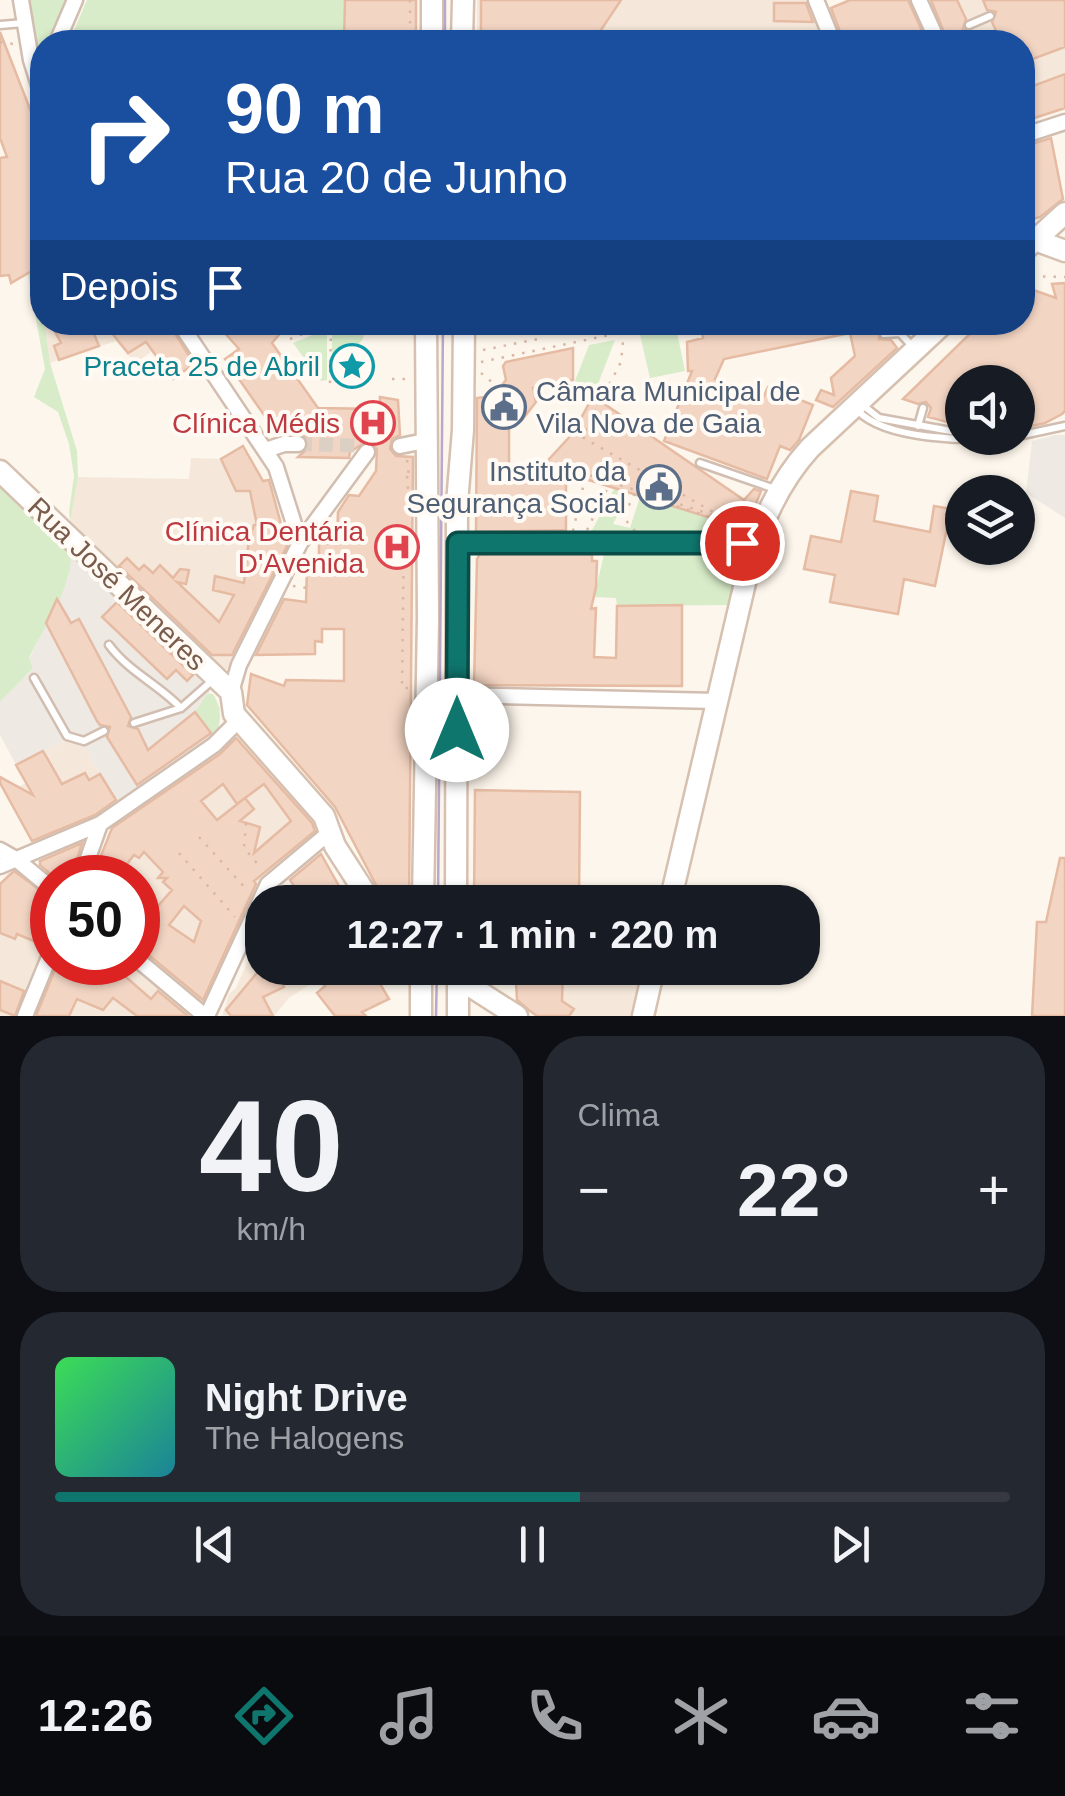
<!DOCTYPE html>
<html lang="pt">
<meta charset="utf-8">
<style>
body{margin:0;font-family:Arial,sans-serif;background:#242831;color:#f1f3f6;height:100vh;display:flex;flex-direction:column;font-size:38px;white-space:nowrap}
*{box-sizing:border-box;margin:0}
p{font-size:32px;color:#9ea1a6}
.icon{flex:none;width:55px;height:55px;fill:none;stroke:currentColor;stroke-width:2;stroke-linecap:round;stroke-linejoin:round}
.map{position:relative;height:1016px;overflow:hidden}
.side{display:flex;flex-direction:column;gap:20px;padding:20px;background:#0d0f14;flex:1}
.side>*{flex:none}
.banner{position:absolute;left:30px;top:30px;width:1005px;height:305px;border-radius:40px;box-shadow:0 2px 8px #0004;background:#1a4fa0;color:#fff;overflow:hidden}
.tools{position:absolute;left:945px;top:365px;display:grid;gap:20px}
.tools a{display:grid;place-items:center;width:90px;height:90px;border-radius:50%;background:#171b24;box-shadow:0 2px 8px #0004;font-size:50px}
.speed{position:absolute;left:30px;top:855px;display:flex;gap:20px;font-size:50px;font-weight:700;text-align:center}
.speed>*{display:grid;place-content:center;width:130px;height:130px;border-radius:50%;background:#171b24;box-shadow:0 2px 8px #0004;line-height:1}
.speed .limit{border:15px solid #d22;background:#fff;color:#111}
.pin{position:absolute;display:grid;place-items:center;width:85px;height:85px;color:#fff;margin:-42px;border:5px solid #fff;border-radius:50%;box-shadow:0 2px 10px #0007}
.me{position:absolute;width:110px;margin:-55px;rotate:0deg;stroke-linejoin:round;filter:drop-shadow(0 0 8px #0008)}
.turn{display:flex;align-items:center;gap:35px;height:210px;padding:0 30px;font-size:45px}
.turn .icon{width:130px;height:130px;stroke-width:2.5}
.turn b{display:block;font-size:70px;line-height:85px}
.then{display:flex;align-items:center;height:95px;padding:0 30px;background:#0003;gap:20px;font-size:38px}
.big{font-size:75px;font-weight:600;line-height:1.1}
.side .widget{flex:1;display:flex;flex-direction:column;justify-content:center;gap:15px;min-width:0;padding:0 35px;border-radius:40px;background:#242831}
.side .dial{align-items:center;gap:0}
.dial b{font-size:130px;line-height:1}
.song{display:flex;align-items:center;gap:30px}
.cover{width:120px;height:120px;border-radius:15px;background:linear-gradient(135deg,hsl(130 70% 55%),hsl(190 70% 35%))}
.played{height:10px;border-radius:5px;background:linear-gradient(90deg,#0f766e 55%,#363941 55%)}
.keys{display:flex;justify-content:space-around;direction:ltr}
.heat{display:flex;justify-content:space-between;align-items:center;font-size:55px;direction:ltr}
.side .tiles{flex:1;display:grid;gap:20px;grid-template-columns:1fr 1fr}
.widget:last-child{grid-column:span 2}
.trip{position:absolute;left:245px;top:885px;width:575px;height:100px;border-radius:40px;background:#171b24;box-shadow:0 2px 8px #0004;font-weight:600;line-height:100px;text-align:center}
.tab-bar{display:flex;height:160px;justify-content:space-around;align-items:center;background:#090b0e;color:#9ea1a6}
.tab-bar .icon{width:70px;height:70px}
.tab-bar .on{color:#0f766e}
.tab-bar b{font-size:45px;color:#f1f3f6}
.map>svg:first-child{display:block}
.residential{fill:#f5e8da}
.industrial{fill:#efe9e4}
.green{fill:#d8ecc9}
.building{fill:#f3d5c3;stroke:#e6bba3;stroke-width:2.5;fill-rule:evenodd}
.lines{fill:none;stroke-linecap:round;stroke-linejoin:round}
.street-tunnel{stroke:#dcd0c4;stroke-width:14;stroke-dasharray:14 7;stroke-linecap:butt}
.lane-casing{stroke:#d1beb0;stroke-width:11}
.street-casing{stroke:#d1beb0;stroke-width:19}
.secondary-casing{stroke:#d6c0b0;stroke-width:25}
.path{stroke:#d9b8a5;stroke-width:2.5;stroke-dasharray:2.5 8;stroke-linecap:butt}
.lane{stroke:#fff;stroke-width:6}
.street{stroke:#fff;stroke-width:14}
.secondary{stroke:#fff;stroke-width:20}
.tram{stroke:#b9a8c9;stroke-width:2.5}
.route-casing{stroke:#0a4d48;stroke-width:25}
.route{stroke:#0f766e;stroke-width:18}
.labels{text-anchor:middle;dominant-baseline:central;stroke-width:8;stroke-linejoin:round;paint-order:stroke}
.culture-label{font-size:28px;fill:#0d838f;stroke:#fffaf3;text-anchor:end}
.service-label{font-size:28px;fill:#4e5e75;stroke:#fffaf3;text-anchor:start}
.health-label{font-size:28px;fill:#be3a42;stroke:#fffaf3;text-anchor:end}
.street-label{font-size:28px;fill:#7a5c4d;stroke:#fffaf3}
</style>
<div class="map">
<svg width="1065" height="1016" viewBox="0 0 1065 1016">
<rect width="100%" height="100%" fill="#fdf6ec"/>
<path class="residential" d="M477,0H810L826,42H477Z
M850,0H1065V110L1023,123L1022,42H843L828,9Z
M44,323H168L176,335L135,363L116,341L50,363Z
M243,446L263,481L269,480L281,519L286,553L272,592L230,669H218L71,522V513L78,477L189,479L191,458L221,459Z
M243,733L320,817L319,829L263,873L209,998L202,1001L196,999L138,950V878H91L112,828Z
M66,740L84,747L118,805L84,825L33,844L6,793L26,783L16,765Z
M16,870L52,898V933L17,1016H0V884L8,873Z
M262,929V968H335L289,998L274,1016H222L229,994L236,988Z
M56,963H130L161,988L137,1016H33Z
M483,968H613L642,981L634,1016H537L517,1003L516,982H498V973L483,972Z"/>
<path class="industrial" d="M1055,435H1065V518L1026,493L1032,441Z
M71,553L195,672L220,708L219,726L214,736L182,762L118,805L84,747L66,740L16,765L0,735V702L33,668L29,659L68,578Z"/>
<path class="green" d="M26,0H66L48,42H42V57L35,56Z
M87,0H345L344,42H69Z
M37,268L50,363L77,451L78,477L70,522L69,512L74,476L69,444L58,412L34,397L45,369L28,275Z
M340,323H366L363,339L332,377V326Z
M676,327L685,371L650,378L640,335Z
M327,329V380L321,381L293,343Z
M615,340L596,389L575,381L589,345Z
M0,486L71,553C73,586 44,627 29,658L33,668L0,702Z
M614,489L629,494L613,524L630,528L640,497L733,526L728,534H590Z
M605,550H731L741,564L730,605L617,606L616,598L594,597Z
M207,694H213C221,706 223,724 214,736L195,712Z"/>
<path class="building" d="M345,0H416V42H344Z
M481,0H621L593,42H481Z
M850,0H908L927,42H844L831,8Z
M931,0H957L966,19L963,29L972,31L976,42H948Z
M983,0H1065V47L1022,63V42H1001L992,22L996,12L987,10Z
M774,3H806L813,22L774,21Z
M0,32L42,140V265L11,283L9,275L0,276V158L7,157L0,138Z
M1065,74V108L1022,122V90Z
M1051,138L1063,199L1040,217L1022,223V147Z
M1065,283V411L1062,414L1045,423L1018,429V382H962V426L928,417L931,408L926,402L918,404L903,399L982,322H1022V286L1056,298L1052,284Z
M50,322H89L99,346L59,360L54,346L61,343Z
M103,322H168L194,364L173,379L146,342L128,353Z
M215,322H290L272,343L318,408L380,409V397L398,400L400,435L392,439L390,449L396,456L413,457L409,902H385L335,807L247,705L251,674L284,686L286,680L344,681V629H322V642L315,641V654L256,655L284,599L306,602L307,568H319V543L337,544L338,512L349,495L359,496L376,471L377,449L367,441L350,452L349,458L298,457L308,448L307,438L298,433L278,435L225,359L239,349Z
M735,322H875L880,329L879,339L891,340L897,348L833,407L816,400L821,390L834,395L831,378L855,356L850,333L724,359L715,379L763,398L768,387L813,405L799,440L790,450L780,446L767,479L664,441L692,371H688L687,342L703,338L701,329Z
M573,348V380L533,388L536,402L522,420H509V483H527L573,433L593,396L744,500L754,489L761,491L746,529L566,473V530L476,532L477,398L493,396L506,380L503,366L506,362Z
M243,446L263,481L269,480L287,546L232,655H212L119,566L127,558L139,570L144,565L153,573L160,565L173,578L180,569L189,570L186,584L177,582L219,622L234,595L213,590L215,576L244,583L249,538L254,525H257L250,491H236L221,459Z
M851,491L878,496L874,521L930,532L934,506L951,509L935,586L904,579L898,614L830,602L835,575L804,569L811,536L841,542Z
M480,554H592V561H597L596,587L591,609L596,608L594,657L616,658L617,606L682,605V686L474,685L477,559Z
M57,599L71,623L79,619L131,717L128,726L138,729L148,750L195,712L211,733L137,785L107,737L110,727L100,725L97,721L46,623Z
M117,602L193,675L187,681L176,670L167,679L102,617Z
M236,738L312,823L315,831L254,881L256,884L203,1000L145,952L138,950V913L148,900L157,907L172,890L163,882L167,878H158L163,872L144,852L139,858L134,855L116,878H92L112,828L220,754ZM223,784L237,804L264,784L291,821L254,853L260,827L240,821L254,809L245,798L217,820L201,801ZM184,906L201,921L194,942L169,925Z
M43,751L62,784L85,773L89,780L100,774L116,800L95,815L32,841L0,783V777L33,795L16,765Z
M475,790L580,792L579,902H474Z
M82,843L71,878H55L40,865V861Z
M321,854L348,902H304L290,880Z
M1060,858H1065V1016H1032L1037,922H1046Z
M14,871L52,899V933L43,945L17,934L15,939L0,933V884Z
M58,962H90L98,966L102,962H124L118,970L151,999L158,991L188,1016H137L113,998L103,1010L77,999L69,1016H36Z
M261,968H297L279,977L284,987L263,997L273,1016H231L226,1010Z
M310,968H398L379,982L389,999L362,1012L366,1016H335L317,993L325,986Z
M498,968H563L562,1001L574,1009L569,1016H537L530,1011L517,1000L516,982H498Z
M0,981L24,991L15,1016L0,1010Z"/>
<g class="lines">
<path class="street-tunnel" d="M298,444L372,446"/>
<g class="lane-casing">
<path id="lane" d="M0,25L24,23
M969,25L990,16
M884,334L900,333L911,345
M864,406L879,418L962,433
M858,411C886,440 968,441 1007,438
M918,426L923,408
M1018,436L1065,426
M700,463L778,490
M109,645C129,672 158,684 181,708
M34,678L67,736L84,741L104,731
M134,723L181,708L214,679"/>
</g>
<g class="street-casing">
<path id="street" d="M21,0L31,60L42,95
M816,0L833,42
M919,0L938,42
M57,42L75,0
M1022,136L1065,122
M179,322L276,467L300,543L239,665L231,692
M186,333L199,322
M400,446L425,441
M266,450L284,444H298
M300,543L367,452
M458,543H755
M457,695L717,701
M0,850L16,859L52,889
M0,866L100,824L214,745L239,720
M81,878L100,824
M138,960L205,1016
M25,1016L52,950
M207,1016L268,884L330,832"/>
</g>
<g class="secondary-casing">
<path id="secondary" d="M432,42V0
M462,42L463,0
M1035,240L1065,251
M1022,252L1065,213
M0,471L231,692L234,714L324,816L335,846L371,902
M423,902L428,618L426,322
M456,902L457,503L463,430L464,322
M670,902L749,566C761,522 779,482 810,448L945,322
M442,968L517,1016
M421,1016V968
M458,1016V968
M643,1016L654,968"/>
</g>
<path class="path" d="M410,0V42
M0,42L13,44
M1022,276L1065,277
M582,322L585,339
M482,332L536,322
M624,332L621,362L582,437L734,524L742,525L747,515
M960,332L970,322
M290,339L333,322
M483,350L538,339L540,335
M481,362L671,322
M481,373L499,388
M392,379H410
M330,383L331,322
M407,460L409,476
M407,476L409,501
M667,503L729,523
M730,521L748,500L751,502
M587,530L615,473
M573,531L586,474L722,518
M635,531L623,517L636,491
M293,586L307,588
M408,688H402L404,532H409
M246,823L244,848L261,868
M199,837L247,890
M179,853L235,917"/>
<use href="#lane" class="lane"/>
<use href="#street" class="street"/>
<use href="#secondary" class="secondary"/>
<path class="tram" d="M445,42V0
M438,902L443,322
M436,1016L437,968"/>
</g>
<g class="lines">
<g class="route-casing">
<path id="route" d="M457,730L458,543H742"/>
</g>
<use href="#route" class="route"/>
</g>
<defs>
<g id="sight-ring" transform="scale(2.25)"><circle r="9.5" fill="#fffaf3" stroke="#0f9aa8" stroke-width="1.5"/><path d="M0-6L1.8-2.2L6-1.7L2.9 1.2L3.7 5.4L0 3.3L-3.7 5.4L-2.9 1.2L-6-1.7L-1.8-2.2Z" fill="#0f9aa8"/></g>
<g id="civic-ring" transform="scale(2.25)"><circle r="9.5" fill="#fffaf3" stroke="#5c6f8a" stroke-width="1.5"/><path d="M-.6-6.5H3V-4.5H.6V-3L4-1V1h2V6H-6V1h2V-1L-.6-3ZM-1.2 2.5V6h2.4V2.5Z" fill="#5c6f8a"/></g>
<g id="hospital-ring" transform="scale(2.25)"><circle r="9.5" fill="#fffaf3" stroke="#e0444e" stroke-width="1.5"/><path d="M-5-5h3v3.5h4V-5h3V5h-3V1.5h-4V5h-3Z" fill="#e0444e"/></g>
</defs>
<g fill-rule="evenodd">
<use href="#sight-ring" x="352" y="366"/>
<use href="#civic-ring" x="504" y="407"/>
<use href="#hospital-ring" x="373" y="423"/>
<use href="#civic-ring" x="659" y="487"/>
<use href="#hospital-ring" x="397" y="547"/>
</g>
<g class="labels">
<g class="culture-label">
<text x="320" y="366">Praceta 25 de Abril</text>
</g>
<g class="service-label">
<text x="536" y="391">Câmara Municipal de<tspan x="536" dy="32">Vila Nova de Gaia</tspan></text>
<text x="626" y="471" text-anchor="end">Instituto da<tspan x="626" dy="32">Segurança Social</tspan></text>
</g>
<g class="health-label">
<text x="340" y="423">Clínica Médis</text>
<text x="364" y="531">Clínica Dentária<tspan x="364" dy="32">D'Avenida</tspan></text>
</g>
<g class="street-label">
<text transform="translate(117 584) rotate(44)">Rua José Meneres</text>
</g>
</g>
</svg>
<div class="tools">
<a><svg class="icon" aria-label="sound" viewBox="0 0 24 24"><path d="M4 9h4l5-4v14l-5-4H4zM17 9q2 3 0 6"/></svg></a>
<a><svg class="icon" aria-label="layers" viewBox="0 0 24 24"><path d="M12 4l9 5-9 5-9-5zM3 14l9 5 9-5"/></svg></a>
</div>
<div class="speed"><div class="limit">50</div></div>
<div class="pin" style="left:742px;top:543px;background:#d93025"><svg class="icon" aria-label="arrive" viewBox="0 0 24 24"><path d="M6 21V4h12l-3 4 3 4H6"/></svg></div>
<svg class="me" style="left:457px;top:730px" viewBox="-20 -20 40 40"><circle r="19" fill="#fff"/><path d="M0-13L10 11 0 6-10 11z" fill="#0f766e"/></svg>
<div class="trip">12:27 · 1 min · 220 m</div>
<div class="banner">
<div class="turn"><svg class="icon" aria-label="right" viewBox="0 0 24 24"><path d="M7 20v-9h11M14 6l5 5-5 5"/></svg><div><b>90 m</b>Rua 20 de Junho</div></div>
<div class="then">Depois<svg class="icon" aria-label="arrive" viewBox="0 0 24 24"><path d="M6 21V4h12l-3 4 3 4H6"/></svg></div>
</div>
</div>
<section class="side">
<div class="tiles">
<div class="widget dial"><b>40</b><p>km/h</p></div>
<div class="widget"><p>Clima</p>
<div class="heat"><a>−</a><b class="big">22°</b><a>+</a></div>
</div>
<div class="widget">
<div class="song"><i class="cover"></i><div><b>Night Drive</b><p>The Halogens</p></div></div>
<div class="played"></div>
<div class="keys"><svg class="icon" aria-label="previous" viewBox="0 0 24 24"><path d="M18 5L8 12l10 7zM5 5v14"/></svg><svg class="icon" aria-label="pause" viewBox="0 0 24 24"><path d="M8 5v14M16 5v14"/></svg><svg class="icon" aria-label="next" viewBox="0 0 24 24"><path d="M6 5l10 7-10 7zM19 5v14"/></svg></div>
</div>
</div>
</section>
<nav class="tab-bar">
<b>12:26</b>
<svg class="icon on" aria-label="directions" viewBox="0 0 24 24"><path d="M12 3l9 9-9 9-9-9zM9 14v-3h6M13 9l2 2-2 2"/></svg>
<svg class="icon" aria-label="music" viewBox="0 0 24 24"><path d="M9 18V5l10-2v13"/><circle cx="6" cy="18" r="3"/><circle cx="16" cy="16" r="3"/></svg>
<svg class="icon" aria-label="phone" viewBox="0 0 24 24"><path d="M5 4h4l2 5-3 2q2 4 5 5l2-3 5 2v4C11 20 4 13 5 4z"/></svg>
<svg class="icon" aria-label="climate" viewBox="0 0 24 24"><path d="M12 3v18M4 7l16 10M4 17L20 7"/></svg>
<svg class="icon" aria-label="car" viewBox="0 0 24 24"><path d="M5 17H2v-5l4-1 3-4h7l3 4 3 1v5h-3M9 17h6M6 11h13"/><circle cx="7" cy="17" r="2"/><circle cx="17" cy="17" r="2"/></svg>
<svg class="icon" aria-label="filters" viewBox="0 0 24 24"><path d="M4 7h16M4 17h16"/><circle cx="9" cy="7" r="2"/><circle cx="15" cy="17" r="2"/></svg>
</nav>
